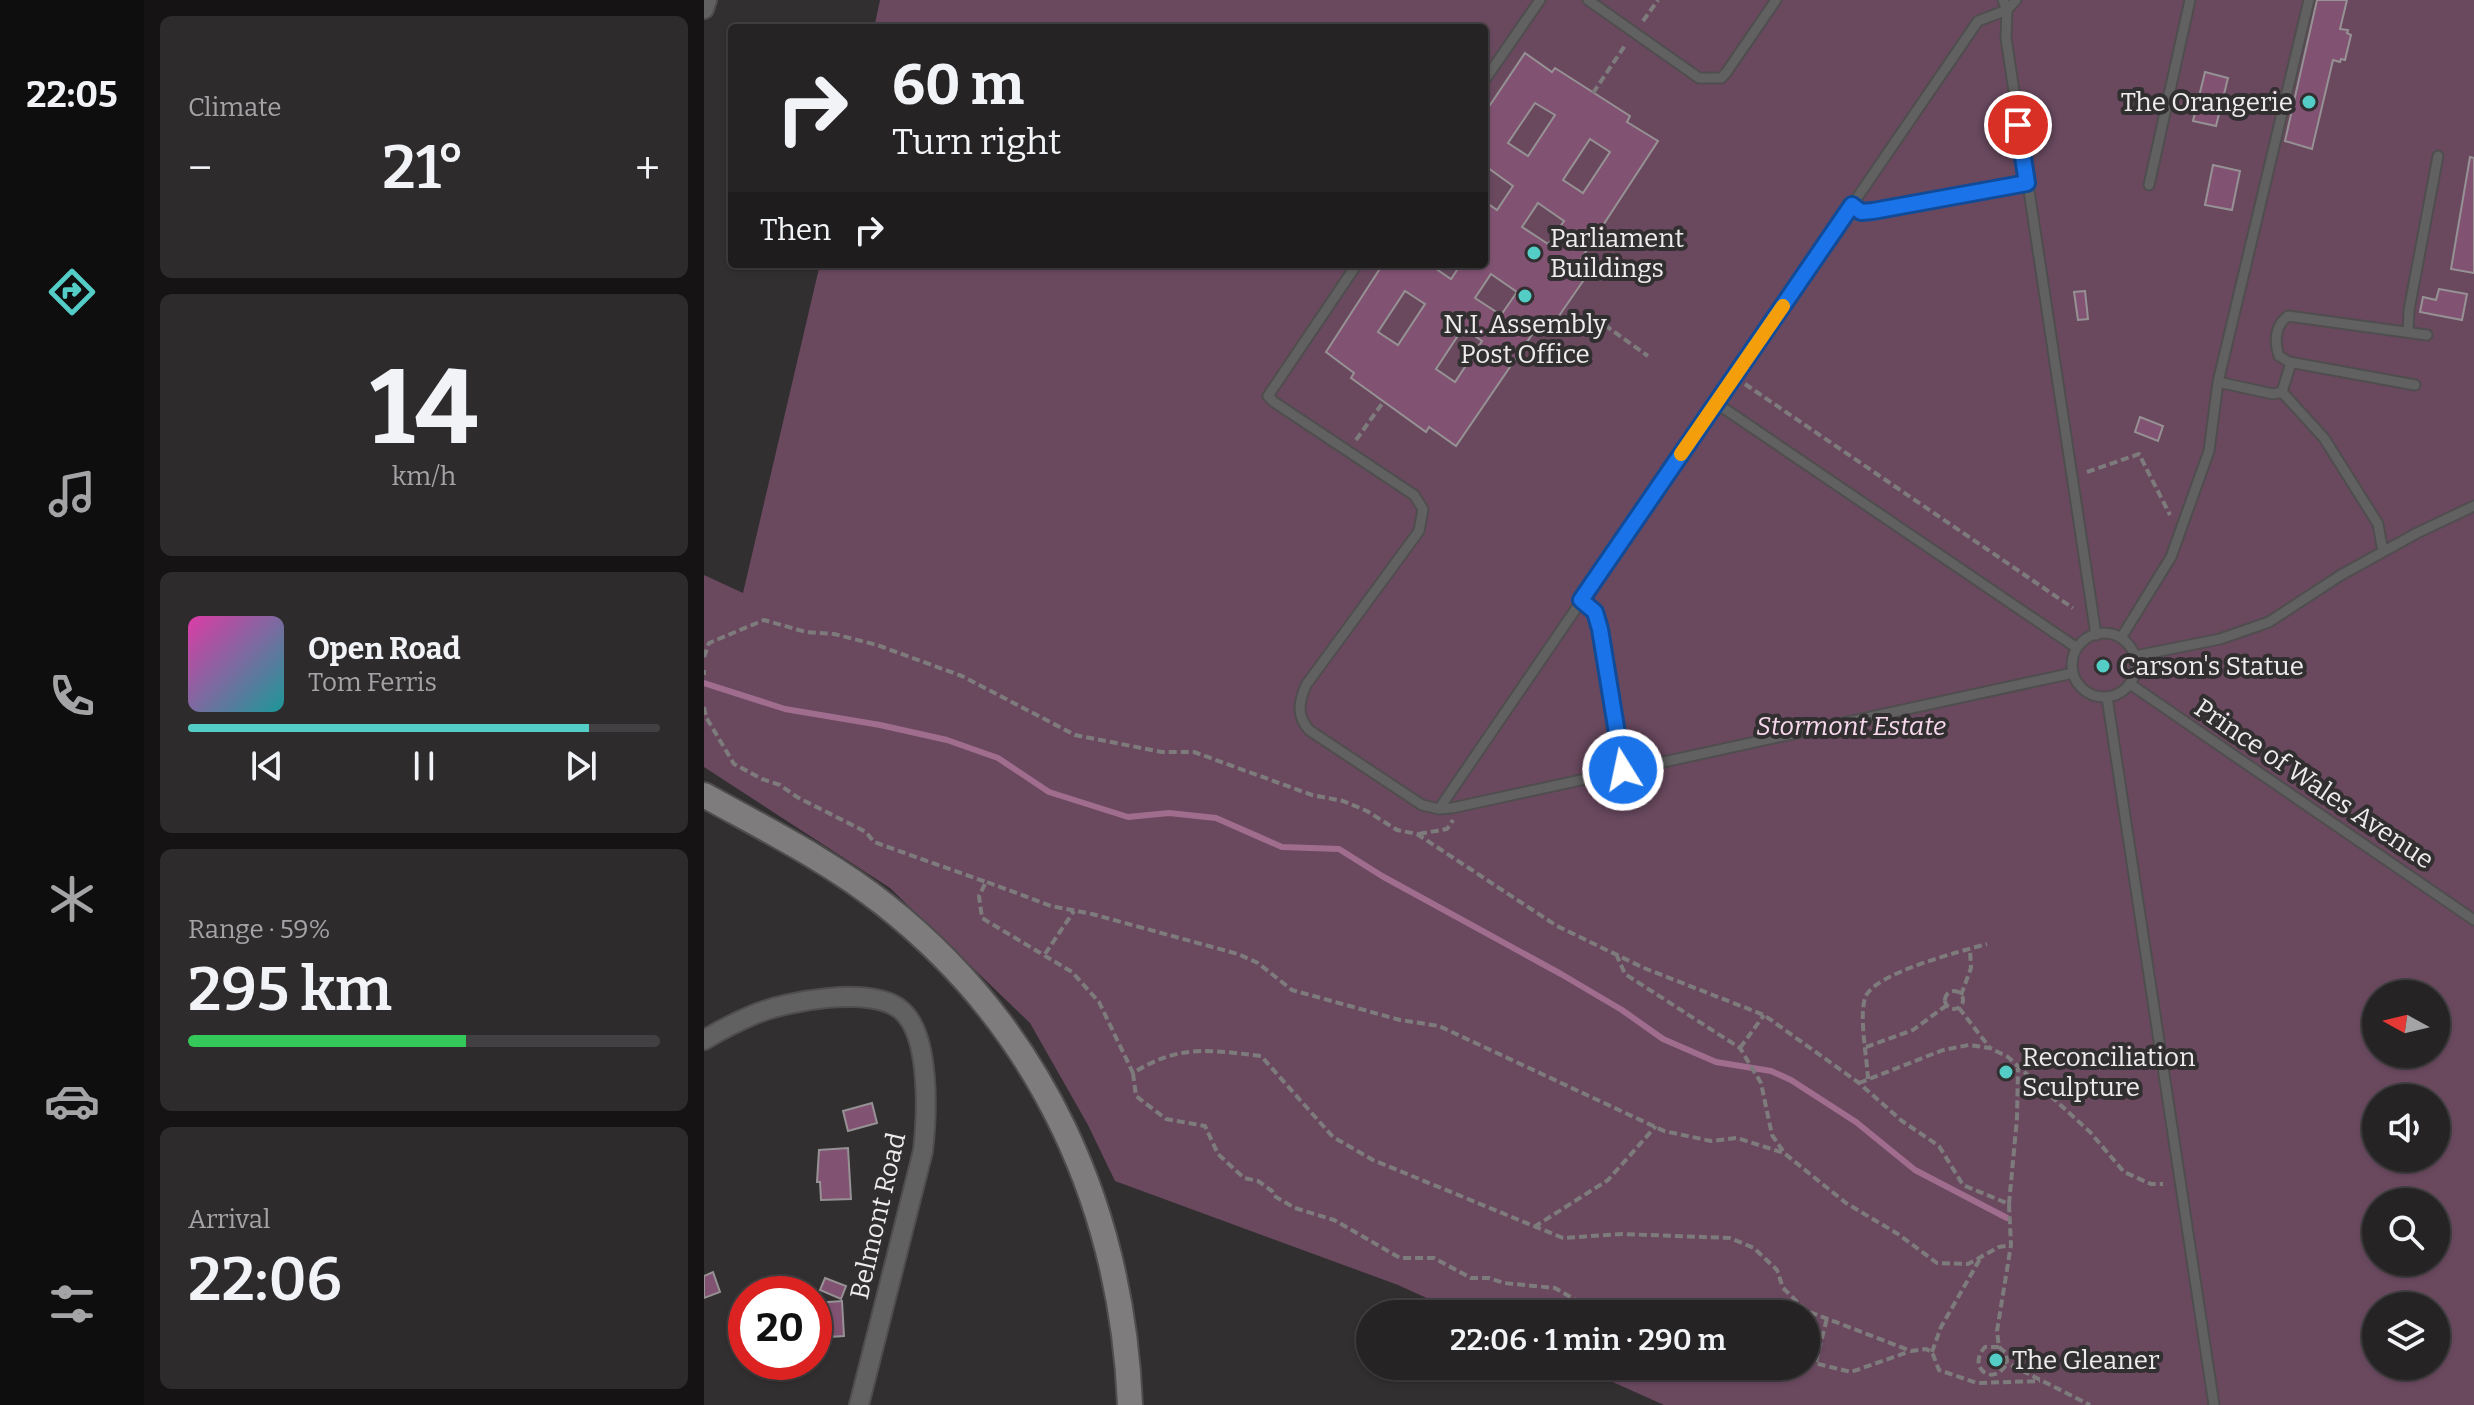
<!DOCTYPE html>
<meta charset="utf-8">
<style>
body{margin:0;font-family:Bitter,serif;background:#2e2b2d;color:#f1f3f6;height:100vh;display:flex;flex-direction:column;font-size:30px;white-space:nowrap}
*{box-sizing:border-box;margin:0}
p{font-size:26px;color:#a4a4a7}
.icon{flex:none;width:44px;height:44px;fill:none;stroke:currentColor;stroke-width:2;stroke-linecap:round;stroke-linejoin:round}
.map{position:relative;flex:1;overflow:hidden}
.details{display:flex;flex-direction:column;gap:16px;padding:16px;background:#151314;width:560px}
.details>*{flex:none}
.banner{position:absolute;left:24px;top:24px;width:760px;height:244px;border-radius:8px;box-shadow:0 2px 6px #0004,0 0 0 2px #424042;background:#262325;color:#f1f3f6;overflow:hidden}
.needle{width:52px;rotate:278deg}
.fabs{position:absolute;left:1658px;top:980px;display:grid;gap:16px}
.fabs a{display:grid;place-items:center;width:88px;height:88px;border-radius:50%;background:#262325;box-shadow:0 2px 6px #0004,0 0 0 2px #424042;font-size:40px}
.speed{position:absolute;left:24px;top:1276px;display:flex;gap:16px;font-size:40px;font-weight:700;text-align:center}
.speed>*{display:grid;place-content:center;width:104px;height:104px;border-radius:50%;background:#262325;box-shadow:0 2px 6px #0004,0 0 0 2px #424042;line-height:1}
.speed .limit{border:12px solid #d22;background:#fff;color:#111}
.pin{position:absolute;display:grid;place-items:center;width:68px;height:68px;color:#fff;margin:-34px;border:4px solid #fff;border-radius:50%;box-shadow:0 2px 8px #0007}
.me{position:absolute;width:88px;margin:-44px;rotate:350deg;stroke-linejoin:round;filter:drop-shadow(0 0 6px #0008)}
.turn{display:flex;align-items:center;gap:28px;height:168px;padding:0 32px;font-size:36px}
.turn .icon{width:104px;height:104px;stroke-width:2.5}
.turn b{display:block;font-size:56px;line-height:68px}
.then{display:flex;align-items:center;height:76px;padding:0 32px;background:#0003;gap:16px;font-size:30px}
.big{font-size:60px;font-weight:600;line-height:1.1}
.details .tile{flex:1;display:flex;flex-direction:column;justify-content:center;gap:12px;min-width:0;padding:0 28px;border-radius:12px;background:#2e2b2d}
.details .dial{align-items:center;gap:0}
.dial b{font-size:104px;line-height:1}
.song{display:flex;align-items:center;gap:24px}
.cover{width:96px;height:96px;border-radius:12px;background:linear-gradient(135deg,hsl(320 70% 55%),hsl(180 70% 35%))}
.played{height:8px;border-radius:4px;background:linear-gradient(90deg,#54cdc6 85%,#424042 85%)}
.keys{display:flex;justify-content:space-around;direction:ltr}
.heat{display:flex;justify-content:space-between;align-items:center;font-size:44px;direction:ltr}
.charge{height:12px;border-radius:6px;background:linear-gradient(90deg,#34c759 59%,#424042 0)}
.trip{position:absolute;left:652px;top:1300px;width:464px;height:80px;border-radius:40px;background:#262325;box-shadow:0 2px 6px #0004,0 0 0 2px #424042;font-weight:600;line-height:80px;text-align:center}
main{display:flex;flex:1;min-height:0}
.dock{display:flex;flex-direction:column;width:144px;justify-content:space-around;align-items:center;background:#0f0e0f;color:#a4a4a7}
.dock .icon{width:56px;height:56px}
.dock .on{color:#54cdc6}
.dock b{font-size:36px;color:#f1f3f6}
.map>svg:first-child{display:block}
.green{fill:#6a495f;fill-rule:evenodd}
.lines{fill:none;stroke-linecap:round;stroke-linejoin:round}
.stream{stroke:#a06d8f;stroke-width:6}
.building{fill:#825273;stroke:#969294;stroke-width:2;fill-rule:evenodd}
.lane-casing{stroke:#504d4f;stroke-width:13}
.street-casing{stroke:#504d4f;stroke-width:22}
.secondary-casing{stroke:#504d4f;stroke-width:28}
.path{stroke:#7e7b7d;stroke-width:4;stroke-dasharray:8 4;stroke-linecap:butt}
.lane{stroke:#626162;stroke-width:9}
.street{stroke:#626162;stroke-width:18}
.secondary{stroke:#7e7c7d;stroke-width:24}
.route-casing{stroke:#114b97;stroke-width:20}
.route{stroke:#1a73e8;stroke-width:14}
.slow{stroke:#f59e0b;stroke-width:14}
.poi-dot{fill:#54cdc6;stroke:#322f31;stroke-width:3}
.labels{text-anchor:middle;dominant-baseline:central;stroke-width:8;stroke-linejoin:round;paint-order:stroke}
.poi-label{font-size:26px;fill:#efecee;stroke:#322f31;text-anchor:start}
.park-label{font-size:26px;font-style:italic;fill:#f8d8ec;stroke:#322f31}
.street-label{font-size:26px;fill:#efecee;stroke:#322f31}
</style>
<main>
<nav class="dock">
<b>22:05</b>
<svg class="icon on" aria-label="directions" viewBox="0 0 24 24"><path d="M12 3l9 9-9 9-9-9zM9 14v-3h6M13 9l2 2-2 2"/></svg>
<svg class="icon" aria-label="music" viewBox="0 0 24 24"><path d="M9 18V5l10-2v13"/><circle cx="6" cy="18" r="3"/><circle cx="16" cy="16" r="3"/></svg>
<svg class="icon" aria-label="phone" viewBox="0 0 24 24"><path d="M5 4h4l2 5-3 2q2 4 5 5l2-3 5 2v4C11 20 4 13 5 4z"/></svg>
<svg class="icon" aria-label="climate" viewBox="0 0 24 24"><path d="M12 3v18M4 7l16 10M4 17L20 7"/></svg>
<svg class="icon" aria-label="car" viewBox="0 0 24 24"><path d="M5 17H2v-5l4-1 3-4h7l3 4 3 1v5h-3M9 17h6M6 11h13"/><circle cx="7" cy="17" r="2"/><circle cx="17" cy="17" r="2"/></svg>
<svg class="icon" aria-label="filters" viewBox="0 0 24 24"><path d="M4 7h16M4 17h16"/><circle cx="9" cy="7" r="2"/><circle cx="15" cy="17" r="2"/></svg>
</nav>
<section class="details">
<div class="tile"><p>Climate</p>
<div class="heat"><a>−</a><b class="big">21°</b><a>+</a></div>
</div>
<div class="tile dial"><b>14</b><p>km/h</p></div>
<div class="tile">
<div class="song"><i class="cover"></i><div><b>Open Road</b><p>Tom Ferris</p></div></div>
<div class="played"></div>
<div class="keys"><svg class="icon" aria-label="previous" viewBox="0 0 24 24"><path d="M18 5L8 12l10 7zM5 5v14"/></svg><svg class="icon" aria-label="pause" viewBox="0 0 24 24"><path d="M8 5v14M16 5v14"/></svg><svg class="icon" aria-label="next" viewBox="0 0 24 24"><path d="M6 5l10 7-10 7zM19 5v14"/></svg></div>
</div>
<div class="tile"><p>Range · 59%</p><b class="big">295 km</b><div class="charge"></div></div>
<div class="tile"><p>Arrival</p><b class="big">22:06</b></div>
</section>
<div class="map">
<svg width="1770" height="1405" viewBox="0 0 1770 1405">
<rect width="100%" height="100%" fill="#322f31"/>
<path class="green" d="M176,0H1770V1405H960L873,1366H1102V1314H758L694,1285L411,1181L384,1125L326,1023L186,888L0,767V575L39,593L116,264H780V28H170ZM1672,994H1732V1054H1672ZM1672,1098H1732V1158H1672ZM1672,1202H1732V1262H1672ZM1672,1306H1732V1366H1672Z"/>
<g class="lines">
<path class="stream" d="M0,683L81,709L176,725L243,740L294,758L345,792L424,817L465,813L512,818L578,847L635,849L678,876L857,974L918,1010L959,1039L1012,1062L1067,1071L1087,1080L1152,1122L1211,1170L1303,1218"/>
</g>
<path class="building" d="M1613,0H1643L1636,29L1644,30L1643,33L1647,35L1641,60L1637,59L1636,62L1629,60L1608,149L1581,141Z
M821,53L848,72L851,68L926,116L923,122L954,141L875,262L886,271L848,326L838,320L752,446L725,427L722,432L647,378L650,373L622,352L679,264H725L747,279L757,264H780V201L793,210L809,186L784,168L780,174V114ZM831,103L851,115L824,156L804,143ZM886,139L906,152L879,193L859,180ZM834,203L860,221L844,244L818,227ZM787,274L813,292L797,315L771,298ZM701,291L721,304L694,345L674,332ZM759,328L778,341L751,382L732,369Z
M1501,72L1524,78L1512,126L1489,121Z
M1766,157L1770,158V273L1747,269Z
M1509,165L1536,171L1528,210L1501,205Z
M1735,289L1763,294L1758,320L1716,312L1719,297L1732,300Z
M1381,291L1384,319L1374,320L1370,292Z
M1436,417L1459,426L1454,441L1431,432Z
M168,1103L173,1123L144,1131L139,1111Z
M144,1148L147,1199L117,1200L116,1182H113L115,1150Z
M9,1272L16,1292L0,1298V1276Z
M121,1278L142,1286L137,1299L116,1290Z
M138,1301L140,1336L110,1338V1303Z"/>
<g class="lines">
<g class="lane-casing">
<path id="lane" d="M884,0L995,78H1017L1022,73L1072,0
M1312,0L1303,10L1302,38L1392,635
M780,81L836,0
M1445,185L1486,0
M1148,205L1157,212L1169,211L1323,183
M653,264L564,396L570,402L710,495L719,509L715,531L602,685C595,702 592,715 605,730L718,805L735,809L748,808L1369,673
M1704,332L1705,310L1734,156
M1585,362L1711,385
M1514,382L1569,394L1578,392L1586,366L1585,362L1575,356C1570,342 1571,325 1584,316L1723,335
M1578,392L1620,438L1674,524L1679,552
M1012,403L1373,648
M877,600L891,612L896,629L919,770
M1368 665a32 32 0 1 1 64 0a32 32 0 1 1-64 0Z
M1417,638L1467,557L1505,451L1514,382L1605,0
M1431,656L1516,639L1565,622L1637,575L1713,533L1770,506
M1426,684L1770,920
M1403,697L1510,1405
M735,809L1274,21L1303,10L1299,0"/>
</g>
<g class="street-casing">
<path id="street" d="M0,9L3,0
M0,1040C15,1031 32,1022 49,1015C81,1001 168,985 197,1010C227,1035 223,1115 219,1151L155,1405"/>
</g>
<g class="secondary-casing">
<path id="secondary" d="M0,795C61,829 126,861 181,905C338,1029 418,1208 426,1405"/>
</g>
<path class="path" d="M939,21L954,0
M889,93L922,44
M881,311L944,356
M1041,384L1369,608
M652,440L680,401
M1383,472L1435,454L1466,515
M0,657L5,643L60,620L102,632L130,634L173,645L258,676L371,735L458,752H490L608,795L639,801L663,811L693,830L713,834L853,926L940,968L1060,1015L1155,1083L1198,1121L1235,1146L1259,1185L1305,1204L1307,1245L1293,1331L1295,1347L1302,1353L1303,1363L1386,1405
M0,670V675
M0,707L2,717L30,764L58,779L76,785L93,797L162,832L170,842L282,882L275,896L278,918L368,972L395,1002L429,1073C475,1044 506,1050 557,1056L629,1137L669,1160L859,1238L918,1234L1026,1238L1050,1248L1073,1270L1079,1288L1103,1311L1207,1351L1222,1349L1228,1352L1235,1370L1273,1383L1336,1381
M715,834L743,829L749,820
M283,882L347,906L388,914L534,954L554,963L588,990L696,1020L735,1026L960,1131L1007,1141L1033,1138L1080,1153L1142,1203L1194,1234L1233,1263L1264,1264L1295,1247L1307,1245
M341,954L370,911
M912,954L921,974L1036,1048L1057,1083L1068,1135L1079,1151
M1241 1000a9 9 0 1 1 18 0a9 9 0 1 1-18 0Z
M1257,995L1267,968L1266,949
M1255,1008L1286,1048
M1162,1047L1209,1030L1243,1005
M1036,1048L1060,1015
M429,1073L432,1096L462,1119L501,1126L514,1154L540,1178L554,1181L568,1191L570,1196L591,1208L630,1220L696,1258H730L767,1278H785L800,1283L851,1288L896,1314
M1164,1079C1163,1058 1155,1018 1161,998C1169,973 1258,951 1283,944
M1155,1083L1239,1050L1265,1045L1286,1048L1304,1057L1386,1132L1420,1172L1447,1184H1459
M1305,1204L1313,1118L1314,1068
M830,1227L904,1180L952,1126
M1295,1347H1281C1262,1368 1290,1388 1303,1363
M1228,1352L1237,1327L1276,1259
M1102,1361L1147,1372L1204,1352
M1112,1362L1123,1318"/>
<use href="#lane" class="lane"/>
<use href="#street" class="street"/>
<use href="#secondary" class="secondary"/>
</g>
<g class="lines">
<g class="route-casing">
<path id="route" d="M919,770L896,629L891,612L877,600L1148,205L1157,212L1169,211L1323,183L1314,125"/>
</g>
<use href="#route" class="route"/>
<path class="slow" d="M977,454L1079,306"/>
</g>
<g class="poi-dot">
<circle cx="1605" cy="102" r="8"/>
<circle cx="830" cy="253" r="8"/>
<circle cx="821" cy="296" r="8"/>
<circle cx="1399" cy="666" r="8"/>
<circle cx="1302" cy="1072" r="8"/>
<circle cx="1292" cy="1360" r="8"/>
</g>
<g class="labels">
<g class="poi-label">
<text x="1589" y="102" text-anchor="end">The Orangerie</text>
<text x="846" y="238">Parliament<tspan x="846" dy="30">Buildings</tspan></text>
<text x="821" y="324" text-anchor="middle">N.I. Assembly<tspan x="821" dy="30">Post Office</tspan></text>
<text x="1415" y="666">Carson's Statue</text>
<text x="1318" y="1057">Reconciliation<tspan x="1318" dy="30">Sculpture</tspan></text>
<text x="1308" y="1360">The Gleaner</text>
</g>
<g class="park-label">
<text x="1147" y="726">Stormont Estate</text>
</g>
<g class="street-label">
<text transform="translate(1610 784) rotate(34)">Prince of Wales Avenue</text>
<text transform="translate(174 1216) rotate(-77)">Belmont Road</text>
</g>
</g>
</svg>
<div class="fabs">
<a><svg class="needle" viewBox="-14 -14 28 28"><path d="M0-13l5 13h-10z" fill="#e53935"/><path d="M0 13l5-13h-10z" fill="#a4a4a7"/></svg></a>
<a><svg class="icon" aria-label="sound" viewBox="0 0 24 24"><path d="M4 9h4l5-4v14l-5-4H4zM17 9q2 3 0 6"/></svg></a>
<a><svg class="icon" aria-label="search" viewBox="0 0 24 24"><circle cx="10" cy="10" r="6"/><path d="M15 15l6 6"/></svg></a>
<a><svg class="icon" aria-label="layers" viewBox="0 0 24 24"><path d="M12 4l9 5-9 5-9-5zM3 14l9 5 9-5"/></svg></a>
</div>
<div class="speed"><div class="limit">20</div></div>
<div class="pin" style="left:1314px;top:125px;background:#d93025"><svg class="icon" aria-label="arrive" viewBox="0 0 24 24"><path d="M6 21V4h12l-3 4 3 4H6"/></svg></div>
<svg class="me" style="left:919px;top:770px" viewBox="-20 -20 40 40"><circle r="17" fill="#1a73e8" stroke="#fff" stroke-width="3"/><path d="M0-11L8 9 0 5-8 9z" fill="#fff"/></svg>
<div class="trip">22:06 · 1 min · 290 m</div>
<div class="banner">
<div class="turn"><svg class="icon" aria-label="right" viewBox="0 0 24 24"><path d="M7 20v-9h11M14 6l5 5-5 5"/></svg><div><b>60 m</b>Turn right</div></div>
<div class="then">Then<svg class="icon" aria-label="right" viewBox="0 0 24 24"><path d="M7 20v-9h11M14 6l5 5-5 5"/></svg></div>
</div>
</div>
</main>
